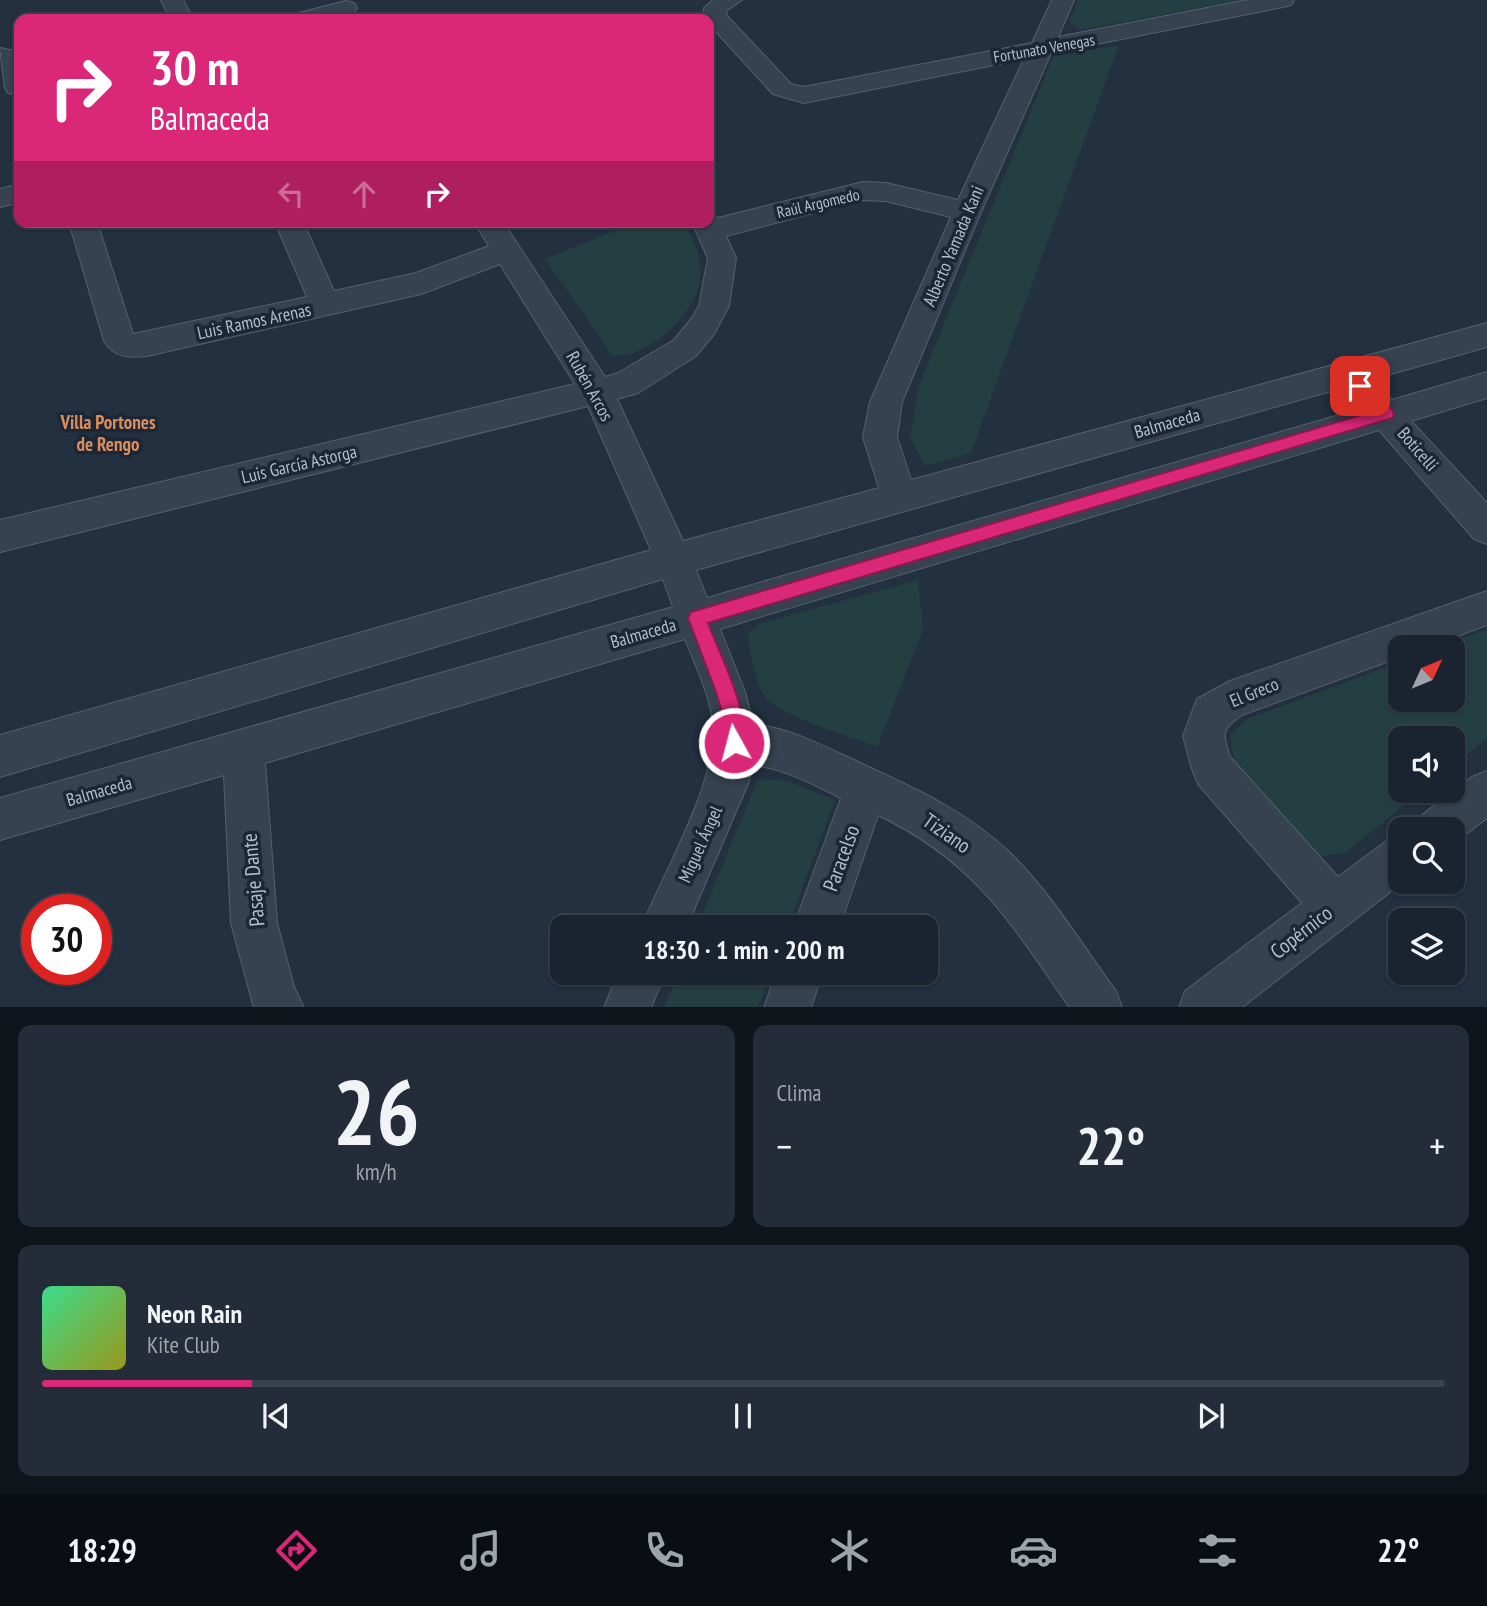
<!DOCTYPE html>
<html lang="es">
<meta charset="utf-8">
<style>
body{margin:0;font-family:"PT Sans Narrow",sans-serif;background:#232c38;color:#f1f3f6;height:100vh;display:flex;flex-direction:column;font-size:26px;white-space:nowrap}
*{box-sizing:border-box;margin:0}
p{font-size:23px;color:#9fa4ab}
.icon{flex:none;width:38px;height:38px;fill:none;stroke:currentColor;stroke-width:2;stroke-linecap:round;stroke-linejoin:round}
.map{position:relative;height:1007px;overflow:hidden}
.drawer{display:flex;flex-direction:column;gap:18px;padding:18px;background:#0e141a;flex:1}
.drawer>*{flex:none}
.hud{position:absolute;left:14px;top:14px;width:700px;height:214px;border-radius:14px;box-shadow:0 2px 5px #0004,0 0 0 2px #38414c;background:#db2777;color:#fff;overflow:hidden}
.needle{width:46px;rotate:46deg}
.controls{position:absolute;left:1388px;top:635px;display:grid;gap:14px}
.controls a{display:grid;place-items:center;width:77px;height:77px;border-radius:14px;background:#1a2430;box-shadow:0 2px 5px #0004,0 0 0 2px #38414c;font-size:35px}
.speed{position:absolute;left:21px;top:894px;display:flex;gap:14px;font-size:35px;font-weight:700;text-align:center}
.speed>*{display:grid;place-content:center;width:91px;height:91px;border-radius:50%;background:#1a2430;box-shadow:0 2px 5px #0004,0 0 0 2px #38414c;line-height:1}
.speed .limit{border:10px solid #d22;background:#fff;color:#111}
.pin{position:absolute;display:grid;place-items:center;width:60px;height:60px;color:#fff;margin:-30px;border-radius:14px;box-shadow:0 4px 10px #0006}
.me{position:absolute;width:77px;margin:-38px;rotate:353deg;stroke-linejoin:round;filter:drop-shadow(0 0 5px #0008)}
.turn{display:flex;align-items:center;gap:24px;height:147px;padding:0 21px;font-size:32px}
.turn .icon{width:91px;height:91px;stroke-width:2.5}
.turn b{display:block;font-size:49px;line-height:60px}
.lanes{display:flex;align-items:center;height:66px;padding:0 21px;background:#0003;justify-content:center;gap:35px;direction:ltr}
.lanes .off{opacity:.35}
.big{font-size:52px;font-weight:700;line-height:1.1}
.drawer .widget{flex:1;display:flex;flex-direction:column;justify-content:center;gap:10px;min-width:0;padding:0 24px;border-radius:14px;background:#232c38}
.drawer .dial{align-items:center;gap:0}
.dial b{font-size:91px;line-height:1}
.song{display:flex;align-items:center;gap:21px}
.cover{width:84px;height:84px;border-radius:10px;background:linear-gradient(135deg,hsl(150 70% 55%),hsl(60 70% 35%))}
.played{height:7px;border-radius:4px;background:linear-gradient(90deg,#db2777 15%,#38414c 15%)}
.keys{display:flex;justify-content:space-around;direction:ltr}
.heat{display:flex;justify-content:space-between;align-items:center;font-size:38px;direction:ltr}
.drawer .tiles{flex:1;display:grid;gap:18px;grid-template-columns:1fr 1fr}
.widget:last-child{grid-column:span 2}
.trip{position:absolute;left:550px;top:915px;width:388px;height:70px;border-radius:14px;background:#1a2430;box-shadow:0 2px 5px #0004,0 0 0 2px #38414c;font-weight:700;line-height:70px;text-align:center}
.dock{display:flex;height:112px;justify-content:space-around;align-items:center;background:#0a0e13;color:#9fa4ab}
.dock .icon{width:49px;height:49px}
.dock .active{color:#db2777}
.dock b{font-size:32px;color:#f1f3f6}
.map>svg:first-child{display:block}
.green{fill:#243f41}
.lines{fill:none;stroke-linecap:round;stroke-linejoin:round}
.minor-casing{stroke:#54606e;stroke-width:2}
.minor{fill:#364250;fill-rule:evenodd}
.route{fill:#db2777;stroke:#8e194d;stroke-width:2}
.labels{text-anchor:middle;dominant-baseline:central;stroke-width:7;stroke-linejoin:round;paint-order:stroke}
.far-street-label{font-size:16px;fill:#b3bdcb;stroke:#1b2735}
.street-label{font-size:18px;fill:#b3bdcb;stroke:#1b2735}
.neighbourhood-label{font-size:19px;font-weight:bold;fill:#de8d5a;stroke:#1b2735}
.near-street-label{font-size:21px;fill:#b3bdcb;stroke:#1b2735}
</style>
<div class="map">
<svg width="1487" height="1008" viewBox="0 0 1487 1008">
<rect width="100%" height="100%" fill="#223040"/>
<path class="green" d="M1078,0H1241L1081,30L1069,22Z
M1119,45L971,453L925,466L910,437L919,385L1053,57Z
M636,222H683C694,239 703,258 700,279C696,314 647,360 612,355L545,259Z
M918,580L923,630L877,747C847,735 792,720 768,700C757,690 748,648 748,633L759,624Z
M1487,629V738L1453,766L1452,738H1400V791H1422L1345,853L1321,856L1234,762L1230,735L1247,719L1400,662V700H1452V648L1439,647Z
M758,779L787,781L835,800L788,927H697Z
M678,973H771L758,1007H664Z"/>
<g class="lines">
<g class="minor-casing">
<path id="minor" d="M161,0H183L193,19H170Z
M713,0H742L726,11L727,16L791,84L804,87L1032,43L1052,0H1074L1058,37L1248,0H1294L1291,5L1283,7L1051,53L981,212L902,402L897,437L911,480L1487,323V347L1373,379L1392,400L1487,372V398L1411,421L1487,503V544L1474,539L1379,430L720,629L745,692L753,724C791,728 825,747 858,762C912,787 965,810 1009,852C1050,891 1082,945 1116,991L1122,1008H1070C1010,922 976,862 878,815L839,928H793L841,798C812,784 784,768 751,765L749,781L686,928H641C663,873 724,772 712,715C707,689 695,664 685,639L265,763L277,923L294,987L304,1008H254L231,923L224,775L0,840V798L673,607L663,579L0,777V735L651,550L588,406L0,552V520L575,384L500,264L421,294L147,356C130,358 114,358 104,341L69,222H97L133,334L307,297L275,222H303L334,291L416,273L489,246L474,222H503L605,377L618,373L674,340L692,318L699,306L708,258L692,222H709V213L718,218L863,182L886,183L958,200L1024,59L804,103L773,94L709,24V19L703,17L704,8ZM863,200L886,201L951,217L870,402L863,437L879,488L683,541L617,399L638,393L696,356L714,334L729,306L736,258L726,236ZM1342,388L1360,409L707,598L696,570Z
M346,1L354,3L357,8L354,13L329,19H291L295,14Z
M0,48L19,52V95L8,93L5,88Z
M19,184V202L0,207V189Z
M1487,591V625L1426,648H1400V657L1242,715C1221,730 1222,732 1230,757L1338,877L1385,842L1400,835V882H1403L1241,1008H1179L1185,991L1302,903L1198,784L1192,769L1183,736L1197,699L1230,681Z
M1487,771V818L1452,845V830H1416L1422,815L1472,777Z
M618,973H665L651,1008H604Z
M776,973H822L811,1008H764Z"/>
</g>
<use href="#minor" class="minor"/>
</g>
<path class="route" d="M1360,380L1365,382L1392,410L1394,414L1392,418L708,623C719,653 754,719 741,750L734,752L728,750L724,718L716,692L688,618L691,612L1375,411L1353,386Z"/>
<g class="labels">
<g class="far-street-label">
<text transform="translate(1044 48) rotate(-10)">Fortunato Venegas</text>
<text transform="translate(818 203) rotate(-13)">Raúl Argomedo</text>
</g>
<g class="street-label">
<text transform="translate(953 246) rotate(-67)">Alberto Yamada Kani</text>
<text transform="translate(254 321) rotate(-12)">Luis Ramos Arenas</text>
<text transform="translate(590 386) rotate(61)">Rubén Arcos</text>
<text transform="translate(1167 423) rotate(-16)">Balmaceda</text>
<text transform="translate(1418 449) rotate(49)">Boticelli</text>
<text transform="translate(299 464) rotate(-13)">Luis García Astorga</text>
<text transform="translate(643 633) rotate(-16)">Balmaceda</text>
<text transform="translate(1254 692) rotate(-22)">El Greco</text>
<text transform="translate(99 791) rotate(-16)">Balmaceda</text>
<text transform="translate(700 844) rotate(-66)">Miguel Ángel</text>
</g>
<g class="neighbourhood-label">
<text x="108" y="422">Villa Portones<tspan x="108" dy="22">de Rengo</tspan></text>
</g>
<g class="near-street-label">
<text transform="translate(947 833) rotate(35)">Tiziano</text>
<text transform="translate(841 858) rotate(-70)">Paracelso</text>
<text transform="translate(253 880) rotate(-95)">Pasaje Dante</text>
<text transform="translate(1301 932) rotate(-38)">Copérnico</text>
</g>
</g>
</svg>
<div class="controls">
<a><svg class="needle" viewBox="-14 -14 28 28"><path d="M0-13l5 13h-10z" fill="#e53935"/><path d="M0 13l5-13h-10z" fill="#9fa4ab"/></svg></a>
<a><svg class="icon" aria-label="sound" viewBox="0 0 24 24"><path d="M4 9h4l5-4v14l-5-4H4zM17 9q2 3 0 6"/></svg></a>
<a><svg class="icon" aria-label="search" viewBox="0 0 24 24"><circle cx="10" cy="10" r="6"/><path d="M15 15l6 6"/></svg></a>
<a><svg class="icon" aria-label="layers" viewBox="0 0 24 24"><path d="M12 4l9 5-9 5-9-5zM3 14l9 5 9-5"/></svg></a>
</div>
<div class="speed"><div class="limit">30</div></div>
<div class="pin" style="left:1360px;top:386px;background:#d93025"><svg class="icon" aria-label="arrive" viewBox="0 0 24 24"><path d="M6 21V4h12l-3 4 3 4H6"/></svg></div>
<svg class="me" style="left:734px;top:743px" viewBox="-20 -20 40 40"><circle r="17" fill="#db2777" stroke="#fff" stroke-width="3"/><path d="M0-11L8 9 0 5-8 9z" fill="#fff"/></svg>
<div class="trip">18:30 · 1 min · 200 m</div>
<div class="hud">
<div class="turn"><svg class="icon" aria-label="right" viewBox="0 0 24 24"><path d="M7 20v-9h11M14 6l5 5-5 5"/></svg><div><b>30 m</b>Balmaceda</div></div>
<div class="lanes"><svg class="icon off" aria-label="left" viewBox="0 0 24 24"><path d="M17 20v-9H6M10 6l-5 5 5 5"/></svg><svg class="icon off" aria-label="ahead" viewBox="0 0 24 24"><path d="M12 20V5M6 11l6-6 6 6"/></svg><svg class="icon" aria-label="right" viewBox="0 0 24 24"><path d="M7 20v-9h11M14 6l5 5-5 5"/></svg></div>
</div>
</div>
<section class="drawer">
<div class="tiles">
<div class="widget dial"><b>26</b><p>km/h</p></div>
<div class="widget"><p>Clima</p>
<div class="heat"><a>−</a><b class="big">22°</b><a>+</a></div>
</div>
<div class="widget">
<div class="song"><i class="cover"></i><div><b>Neon Rain</b><p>Kite Club</p></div></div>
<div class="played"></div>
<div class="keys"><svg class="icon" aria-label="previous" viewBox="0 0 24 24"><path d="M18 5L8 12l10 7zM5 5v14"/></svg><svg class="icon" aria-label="pause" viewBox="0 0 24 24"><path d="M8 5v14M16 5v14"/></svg><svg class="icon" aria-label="next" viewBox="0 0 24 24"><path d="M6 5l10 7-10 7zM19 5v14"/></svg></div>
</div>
</div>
</section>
<nav class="dock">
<b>18:29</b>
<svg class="icon active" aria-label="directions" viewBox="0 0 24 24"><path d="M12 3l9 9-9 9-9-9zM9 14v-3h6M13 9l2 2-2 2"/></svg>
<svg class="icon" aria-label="music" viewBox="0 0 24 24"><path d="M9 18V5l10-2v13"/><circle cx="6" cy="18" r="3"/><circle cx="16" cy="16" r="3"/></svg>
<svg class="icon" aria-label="phone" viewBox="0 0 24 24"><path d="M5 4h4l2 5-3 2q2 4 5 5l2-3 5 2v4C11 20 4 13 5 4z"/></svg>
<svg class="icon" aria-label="climate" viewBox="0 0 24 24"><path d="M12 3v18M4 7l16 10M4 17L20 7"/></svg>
<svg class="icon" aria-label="car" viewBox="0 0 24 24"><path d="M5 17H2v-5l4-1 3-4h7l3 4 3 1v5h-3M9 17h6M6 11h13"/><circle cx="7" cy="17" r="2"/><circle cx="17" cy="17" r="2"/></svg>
<svg class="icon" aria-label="filters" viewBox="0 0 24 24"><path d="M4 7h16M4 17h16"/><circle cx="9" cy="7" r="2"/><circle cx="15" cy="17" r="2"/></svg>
<b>22°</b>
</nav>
